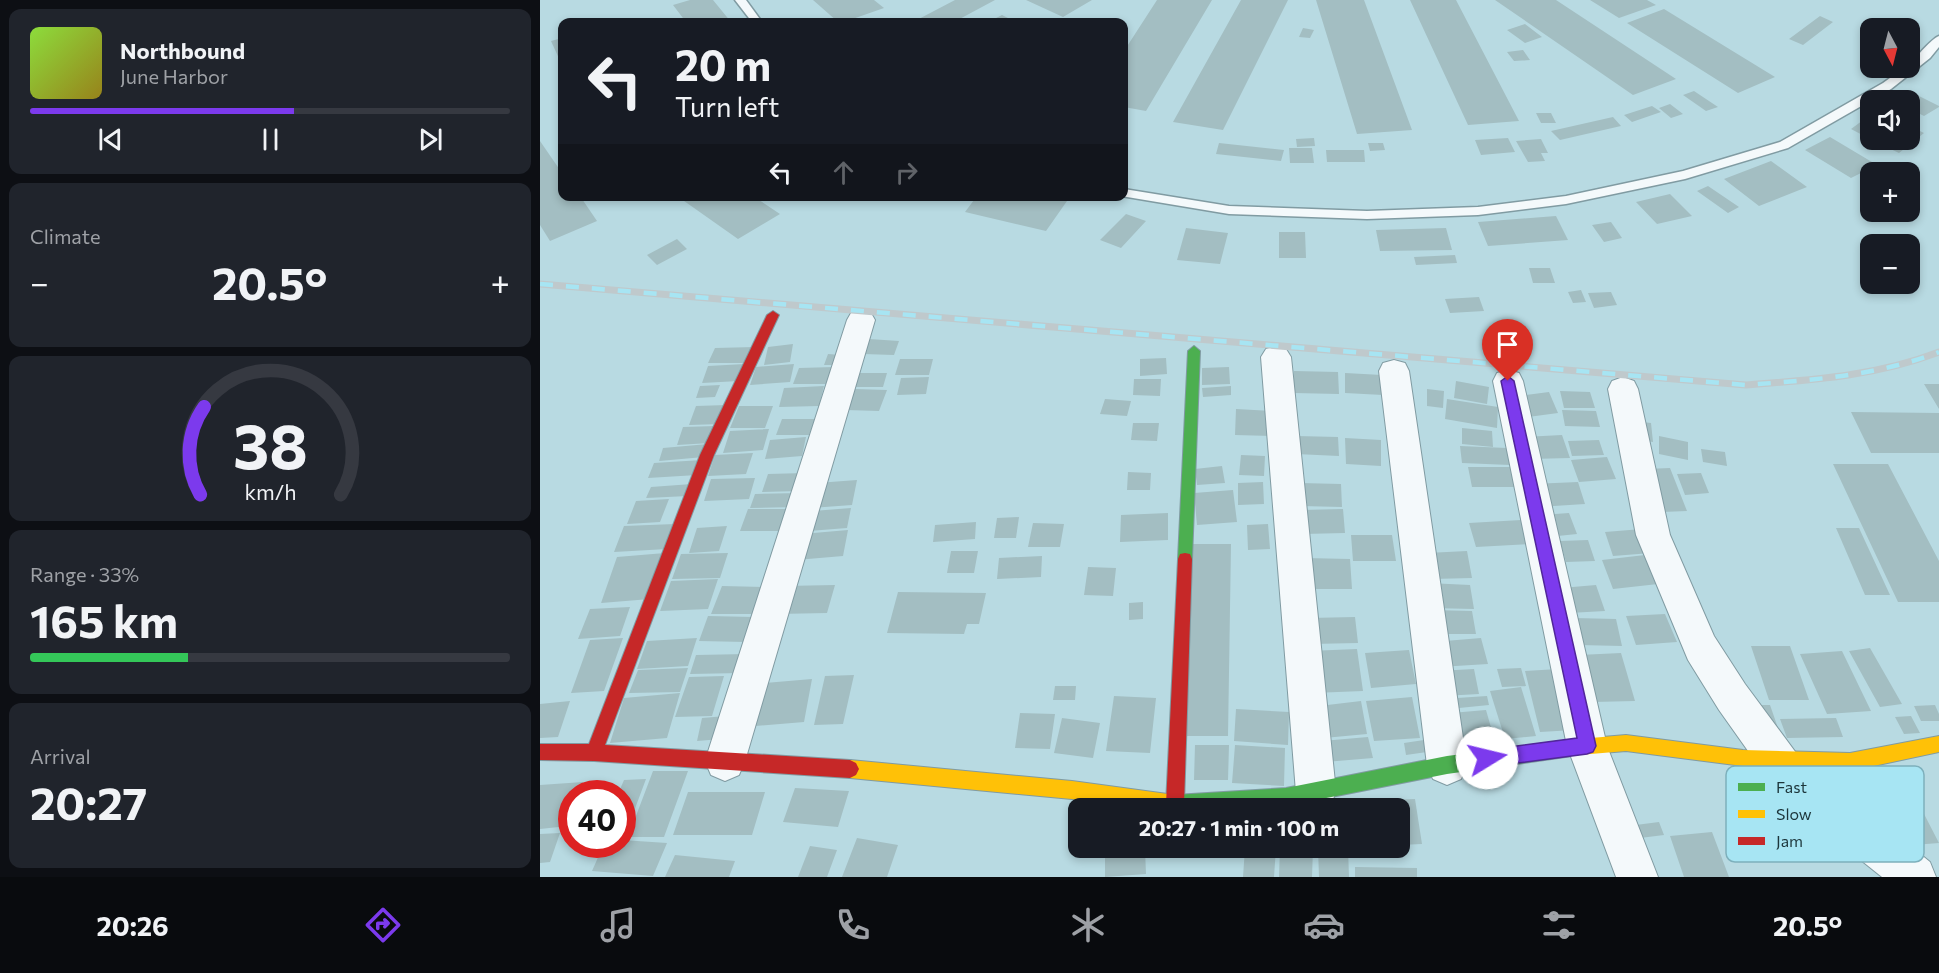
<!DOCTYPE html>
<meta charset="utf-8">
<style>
body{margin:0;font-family:Commissioner,sans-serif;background:#20242c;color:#f1f3f6;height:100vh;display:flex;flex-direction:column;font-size:22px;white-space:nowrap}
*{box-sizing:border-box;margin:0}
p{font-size:20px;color:#9ea1a6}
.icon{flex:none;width:33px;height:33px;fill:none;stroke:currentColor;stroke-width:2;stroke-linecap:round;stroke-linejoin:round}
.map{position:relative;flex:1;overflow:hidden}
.drawer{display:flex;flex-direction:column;gap:9px;padding:9px;background:#0d0f14;width:540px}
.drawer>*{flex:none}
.banner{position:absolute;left:18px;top:18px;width:570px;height:183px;border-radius:12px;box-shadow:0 3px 9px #0003;background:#171b24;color:#f1f3f6;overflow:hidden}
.needle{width:39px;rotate:173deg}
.buttons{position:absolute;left:1320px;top:18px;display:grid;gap:12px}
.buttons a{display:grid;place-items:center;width:60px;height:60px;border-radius:12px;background:#171b24;box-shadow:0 3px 9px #0003;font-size:30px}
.speed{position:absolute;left:18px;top:780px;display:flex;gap:12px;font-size:30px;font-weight:700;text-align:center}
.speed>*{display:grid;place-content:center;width:78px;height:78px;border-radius:50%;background:#171b24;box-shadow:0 3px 9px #0003;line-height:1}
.speed .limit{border:9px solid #d22;background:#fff;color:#111}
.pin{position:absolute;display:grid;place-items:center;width:51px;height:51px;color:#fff;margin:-62px -26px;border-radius:50% 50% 50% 0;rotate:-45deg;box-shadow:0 0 6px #0007}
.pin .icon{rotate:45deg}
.me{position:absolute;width:66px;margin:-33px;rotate:81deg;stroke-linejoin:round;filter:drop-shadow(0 0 4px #0008)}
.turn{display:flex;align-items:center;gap:21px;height:126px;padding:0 18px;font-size:27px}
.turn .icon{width:78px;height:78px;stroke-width:2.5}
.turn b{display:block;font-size:42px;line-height:51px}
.lanes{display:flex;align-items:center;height:57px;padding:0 18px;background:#0003;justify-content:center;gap:30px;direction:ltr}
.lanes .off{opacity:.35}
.big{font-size:45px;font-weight:700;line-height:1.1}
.drawer .tile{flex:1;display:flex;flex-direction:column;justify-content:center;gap:9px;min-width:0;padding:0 21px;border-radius:12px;background:#20242c}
.drawer .dial{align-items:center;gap:0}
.dial svg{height:156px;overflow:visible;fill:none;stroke:#363941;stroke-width:7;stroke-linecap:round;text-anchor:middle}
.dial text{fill:#f1f3f6;stroke:none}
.song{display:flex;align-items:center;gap:18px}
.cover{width:72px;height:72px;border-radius:9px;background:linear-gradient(135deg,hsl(90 70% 55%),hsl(50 70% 35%))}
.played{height:6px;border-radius:3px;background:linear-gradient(90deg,#7c3aed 55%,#363941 55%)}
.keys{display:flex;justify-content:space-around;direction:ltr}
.heat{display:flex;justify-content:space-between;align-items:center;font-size:33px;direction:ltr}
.charge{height:9px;border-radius:4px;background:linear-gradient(90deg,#34c759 33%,#363941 0)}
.trip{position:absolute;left:528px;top:798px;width:342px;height:60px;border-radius:12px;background:#171b24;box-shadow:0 3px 9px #0003;font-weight:700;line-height:60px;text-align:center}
.tabs{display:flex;height:96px;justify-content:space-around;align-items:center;background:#090b0e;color:#9ea1a6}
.tabs .icon{width:42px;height:42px}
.tabs .current{color:#7c3aed}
.tabs b{font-size:27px;color:#f1f3f6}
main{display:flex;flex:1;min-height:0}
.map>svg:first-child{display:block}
.building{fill:#a3bec2}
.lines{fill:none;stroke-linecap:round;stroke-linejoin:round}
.lane-casing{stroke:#809ba2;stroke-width:3}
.street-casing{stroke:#809ba2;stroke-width:2}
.fast-casing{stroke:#809ba2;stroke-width:2}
.slow-casing{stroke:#809ba2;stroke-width:2}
.jam-casing{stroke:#809ba2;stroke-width:2}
.lane{fill:#f4f9fb;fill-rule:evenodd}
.street{fill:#f4f9fb;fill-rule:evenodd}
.fast{fill:#4caf50;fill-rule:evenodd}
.slow{fill:#ffc107;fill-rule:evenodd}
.jam{fill:#c62828;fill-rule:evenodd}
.rail-casing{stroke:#bfc9cc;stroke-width:7}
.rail{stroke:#a7e5f3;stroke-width:4.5;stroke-dasharray:13;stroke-linecap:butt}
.route{fill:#7c3aed;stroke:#51269a;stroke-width:1.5}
.key{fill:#a7e5f3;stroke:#7db0bc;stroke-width:1.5}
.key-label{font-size:16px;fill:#1c353a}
</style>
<main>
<section class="drawer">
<div class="tile">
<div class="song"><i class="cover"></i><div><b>Northbound</b><p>June Harbor</p></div></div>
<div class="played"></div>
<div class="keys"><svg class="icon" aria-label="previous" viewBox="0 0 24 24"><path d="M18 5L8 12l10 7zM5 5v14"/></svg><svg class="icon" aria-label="pause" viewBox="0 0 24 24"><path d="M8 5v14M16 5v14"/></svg><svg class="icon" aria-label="next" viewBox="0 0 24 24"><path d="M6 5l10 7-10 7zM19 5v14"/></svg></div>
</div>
<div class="tile"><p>Climate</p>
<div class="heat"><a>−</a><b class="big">20.5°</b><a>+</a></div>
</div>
<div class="tile dial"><svg viewBox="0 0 100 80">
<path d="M14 69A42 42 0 1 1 86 69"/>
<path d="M14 69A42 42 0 0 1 16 24" stroke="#7c3aed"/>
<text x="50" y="56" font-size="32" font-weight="700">38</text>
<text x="50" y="72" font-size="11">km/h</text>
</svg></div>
<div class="tile"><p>Range · 33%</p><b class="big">165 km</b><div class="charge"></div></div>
<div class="tile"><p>Arrival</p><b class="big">20:27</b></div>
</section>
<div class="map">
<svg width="1399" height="877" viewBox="0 0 1399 877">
<rect width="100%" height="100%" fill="#b8dae2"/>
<path class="building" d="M150,0H173L191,22H146L133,5Z
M273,0H334L344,8L304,22H298Z
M415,0H455L414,22H373Z
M486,0H552L523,17Z
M617,0H672L606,111L584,107V51Z
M701,0H748L683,130L633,122Z
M776,0H824L872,130L817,134Z
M870,0H916L979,121L928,125Z
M955,0H1016L1136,79L1093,95Z
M1050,0H1107L1116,5L1079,18Z
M1124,9L1235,77L1198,93L1087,23Z
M462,15L472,20L448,22Z
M1280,16L1293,22L1263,45L1249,39Z
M985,24L1002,37L985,43L967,30Z
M763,28L774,30L770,38L759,37Z
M22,38V65L11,41Z
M983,50L990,60L974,61L967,52Z
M1154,91L1178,107L1166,111L1143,95Z
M1369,91L1399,106V107L1384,116L1370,109V100H1355Z
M1130,104L1143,114L1131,118L1119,108Z
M1112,106L1121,112L1092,122L1084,115Z
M996,113H1011L1016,123H1001Z
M1330,115V139L1311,129Z
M1073,117L1081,126L1020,140L1011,131Z
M1370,126L1384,133L1359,153L1332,140H1370Z
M1290,137L1337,165L1311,178L1265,150Z
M774,138L775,146L757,147L756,139Z
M968,138L975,152L941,155L935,140Z
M1001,139L1008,153H1001L1005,161L988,162L976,141Z
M0,141L22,173V196H40L57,221L10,241L0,225Z
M679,143L744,150L741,161L676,154Z
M828,143H843L845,150L830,151Z
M749,148H772L774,163H750Z
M786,150H824L825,162H787Z
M1231,161L1267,187L1219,206L1184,179Z
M1168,186L1199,207L1188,213L1157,191Z
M1130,194L1152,216L1117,224L1096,202Z
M137,196H213L240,214L198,239Z
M437,196H507L527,201L506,231L425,212Z
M586,214L606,221L581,248L560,240Z
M1016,216L1028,240L948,246L938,222Z
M1071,222L1082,238L1064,242L1052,225Z
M646,228L688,233L680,264L637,260Z
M906,228L912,250L840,251L836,230Z
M739,232H765L766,258H739Z
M137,239L147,249L117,265L107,255Z
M915,255L917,263L876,265L874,257Z
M989,268H1010L1015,283H993Z
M1041,290L1046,302L1033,303L1028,292Z
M1071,292L1077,305L1054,308L1048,293Z
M939,297L944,311L910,313L905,299Z
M329,339L359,341L354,355L323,354Z
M253,344L250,362L224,365L228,347Z
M215,347L208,363H168L175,348Z
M288,354L301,355L297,365H284Z
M626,358L627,374L600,376V359Z
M360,359H393L389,375H355Z
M205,364L199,381L162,383L168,366Z
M254,364L250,382L210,385L216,367Z
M294,367L288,384H253L259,368Z
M689,367L690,384L662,385V368Z
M754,371L798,372L799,394L754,393Z
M318,373H347L343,387H314Z
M805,373L842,375L843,395L805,393Z
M389,377L386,394L357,395L361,378Z
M594,379H621L620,396L593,395Z
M916,381L949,387L947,404L914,398Z
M1384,384H1399V409Z
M180,385L175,397L156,398L160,386Z
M284,386L279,406L239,407L244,388Z
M691,386V395L663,397L662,388Z
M315,389L347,390L339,411L306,410Z
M887,389L904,391L903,408L887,406Z
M1020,391L1050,392L1055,408H1024Z
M1009,392L1018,413L988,417L979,396Z
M565,399L591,401L587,416L560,414Z
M907,399L958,407L957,428L905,419Z
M187,405L181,424L149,425L156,406Z
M199,406H233L225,428H190Z
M696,409L732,411V436L695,435Z
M1022,410L1056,411L1060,427L1025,426Z
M1311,412L1399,413V453H1331Z
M242,419H275L269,435H236Z
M1094,421L1111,423L1113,442L1095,439Z
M593,423H619L617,441L591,440Z
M176,426L170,443L137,445L143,427Z
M922,428L952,431L953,447L922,444Z
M229,429L223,450L183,453L190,431Z
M1022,435L1030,458L991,459L983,437Z
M756,436L798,437L799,456L756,454Z
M1119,436L1148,442V460L1119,454Z
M266,437L262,456L225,459L230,440Z
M805,438L841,440V466L806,464Z
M1059,440L1064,455L1032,456L1028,441Z
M168,444L164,457L119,461L123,448Z
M920,446L967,448L970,465L922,463Z
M1161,449L1185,452L1187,466L1163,462Z
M213,453L206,474L168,476L175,455Z
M701,455L725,456L724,476L699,475Z
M1067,457L1076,479L1039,482L1031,460Z
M162,460L157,475L108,478L114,463Z
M1293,464H1348L1399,561V602H1358Z
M682,466L685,483L657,485L655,469Z
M928,467H971L976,487H932Z
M1130,468L1147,511L1122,512L1106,469Z
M588,472L611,473L610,490H587Z
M265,473L259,491L222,492L228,474Z
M1161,473L1169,493L1145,495L1137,474Z
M215,478L209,499L164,501L171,479Z
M317,480L312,505L271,508L277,483Z
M723,482L724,504L698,505V483Z
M1038,482L1045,504L998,507L992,484Z
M760,483L801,484L802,507L761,506Z
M152,484L148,496L106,498L111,487Z
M693,490L697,522L657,525L654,493Z
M260,493L255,507L210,508L215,494Z
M129,499L120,522L87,524L96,501Z
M311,508L307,528L269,531L273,511Z
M208,509H254L246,531H200Z
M803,509L805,533L763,534L761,510Z
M628,513V540L580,542L581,515Z
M1029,513L1037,534L1008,537L1001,515Z
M479,517L476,538H454L457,518Z
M981,520L989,544L936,547L929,523Z
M436,522L435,539L393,542L395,525Z
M493,523L524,524L520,547H488Z
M135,524L127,549L74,552L84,526Z
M728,524L730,549L708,550L707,525Z
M187,526L179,551L149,553L157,528Z
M1296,528H1319L1350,595H1325Z
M1102,529L1111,553L1073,556L1065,532Z
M308,530L303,556L256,560L262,534Z
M811,535H852L856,561H813Z
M1048,540L1055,561L1026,562L1020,541Z
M652,544H691L688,736H644Z
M411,551H438L434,573H407Z
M927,551L932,578L892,579L887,553Z
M125,553L110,599L61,603L77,557Z
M188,553L180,578L132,579L141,554Z
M1105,555L1118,584L1073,589L1062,560Z
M502,556L501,577L457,579L459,558Z
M765,558L810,559L812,589H766Z
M548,567L576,568L573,596L544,595Z
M178,579L168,609L120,611L131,581Z
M888,583L930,585L934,609L891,608Z
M295,585L287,613L237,614L245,586Z
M1056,585L1065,611L1029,613L1021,588Z
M182,586L227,587L218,614H171Z
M358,592L446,593L439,624H427L424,634L347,633Z
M603,602V619L589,620V603Z
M90,607L80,636L38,639L50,609Z
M891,610L932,611L936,634H894Z
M1125,614L1137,642L1096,645L1086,616Z
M168,616L214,617L206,642L159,641Z
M815,617L818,643L771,644L769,618Z
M1034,618L1076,619L1082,646L1039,645Z
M83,638L64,691L31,693L50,640Z
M157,638L148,666L97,669L107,641Z
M941,638L948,664L899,667L893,642Z
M1211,646H1250L1269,700H1229Z
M1330,648L1362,704L1340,707L1309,651Z
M817,649L823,691L773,693L769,651Z
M869,650L876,684L831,688L825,653Z
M1302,651L1331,711L1287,714L1260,654Z
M1081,653L1095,701L1053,702L1039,655Z
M207,654L201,673L150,674L156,655Z
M148,668L140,692L89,693L98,670Z
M981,668L986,686L962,687L957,669Z
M934,669L939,694L903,696L898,671Z
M1018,669L1034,730L1000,732L985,671Z
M314,675L303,724L274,725L285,676Z
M184,676L172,716L135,717L149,677Z
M272,679L264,722L204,727L214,684Z
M515,686H536L535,700H513Z
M981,687L996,736L965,739L950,691Z
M140,693L127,738L70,743L84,698Z
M574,696L616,698L610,753L566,751Z
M947,696L949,705L919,708L917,698Z
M872,697L880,738L834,741L826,701Z
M30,701L18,737L0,738V704Z
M821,701L827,734L784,738L779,706Z
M1209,705H1230L1238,728Z
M1395,705L1399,714V721H1381L1374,706Z
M696,709L749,712L748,745L694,741Z
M946,710L954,738L918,741L911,713Z
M480,713L515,714L510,749L475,748Z
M186,716L181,739L157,741L162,718Z
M1371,716L1380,733L1364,734L1355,717Z
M522,718L560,723L553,758L514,753Z
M1296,718L1303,737L1247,738L1240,719Z
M828,737L833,758L785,762L782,741Z
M884,740L887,752L866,755L864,743Z
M655,745H689L688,780H654Z
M695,745L745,748L744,786L692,783Z
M113,771H148L124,837H88Z
M106,779L87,830H82V794H78L84,780Z
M43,782L39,794H32V815L28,826L0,829V785Z
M255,788L309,791L298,827L243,822Z
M148,792H225L212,835H133Z
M875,799L882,844L860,845V808H848L847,800Z
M1383,812L1399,843L1348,847L1334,816Z
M1119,822L1124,835L1092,839L1088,826Z
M1172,832L1189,877H1144L1130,836Z
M20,833L10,862L0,863V834Z
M317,838L358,845L347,877H302Z
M82,840L127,843L113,876L52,871L64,844H82Z
M270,846L297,850L287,877H258Z
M705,848H736L734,877H703Z
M740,848H773L772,877H739Z
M778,848H808L809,877H779Z
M813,848H835L837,857L815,858Z
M605,849L606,874L565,877V855Z
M135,855L195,861L189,877H125Z
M815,867L877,868V877H815Z"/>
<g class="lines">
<g class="lane-casing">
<path id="lane" d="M195,0H206L222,22H212Z
M1399,36V47L1390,58L1351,89L1248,148L1145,179L1026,204L938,215L827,219L689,214L581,196H584V189L689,206L827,211L938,207L1026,196L1143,171L1240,142L1343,83L1364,68H1370V63C1378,56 1391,39 1399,36Z"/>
</g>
<g class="street-casing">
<path id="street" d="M321,310L331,313L335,320L205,761L199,775L185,781L171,775L165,761L307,320L311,313Z
M736,346L746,349L751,357L796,792L790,806L785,808L762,806L756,792L721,357L726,349Z
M854,360L865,363L869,371L927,765L921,779L907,785L893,779L887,765L839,371L843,363Z
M968,370L979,373L983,381L1067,746L1118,877H1076L1027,746L953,381L957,373Z
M1083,377L1094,381L1098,389L1130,535L1174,636L1205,684L1285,792L1352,831L1390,862L1396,877H1342L1322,861L1257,820L1179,710L1148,660L1096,535L1068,389L1072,381Z"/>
</g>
<g class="fast-casing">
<path id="fast" d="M654,346L660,351L652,559L650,564L645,565L640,564L638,559L648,351Z
M1039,739L1045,741L1047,747L1045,753L1039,755L907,774L746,806L702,808H628L626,804L629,798L635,795L746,788L907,756Z"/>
</g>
<g class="slow-casing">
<path id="slow" d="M1086,735L1203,750L1310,753L1399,736V752L1310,771L1203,766L1086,751L1039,755L1033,753L1031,747L1033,741L1039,739Z
M310,760L532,781L635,795L641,798L644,804L642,808H604L532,799L310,778L304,775L301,769L304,763Z"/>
</g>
<g class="jam-casing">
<path id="jam" d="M233,311L239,315L174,455L65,745L310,760L316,763L319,769L316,775L310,778L54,761L0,760V744H49L160,455L227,315Z
M645,553L650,554L652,559L644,804L642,808H628L626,804L638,559L640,554Z"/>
</g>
<use href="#lane" class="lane"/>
<use href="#street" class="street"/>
<use href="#fast" class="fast"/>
<use href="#slow" class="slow"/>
<use href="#jam" class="jam"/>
<g class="rail-casing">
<path id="rail" d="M0,284L1206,385C1272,380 1337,376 1399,352"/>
</g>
<use href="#rail" class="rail"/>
</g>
<path class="route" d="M968,376L974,381L1056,746L1053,752L1047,754L947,767L941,764L939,758L941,752L947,750L1037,738L961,381Z"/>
<rect x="1186" y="766" width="198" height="96" rx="9" class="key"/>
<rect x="1198" y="783" width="27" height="8" fill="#4caf50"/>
<rect x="1198" y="810" width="27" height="8" fill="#ffc107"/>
<rect x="1198" y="837" width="27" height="8" fill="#c62828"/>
<g class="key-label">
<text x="1236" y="793">Fast</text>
<text x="1236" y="820">Slow</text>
<text x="1236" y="847">Jam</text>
</g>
</svg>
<div class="buttons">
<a><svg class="needle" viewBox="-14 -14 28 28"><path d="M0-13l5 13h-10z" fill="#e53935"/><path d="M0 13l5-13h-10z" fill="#9ea1a6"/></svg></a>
<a><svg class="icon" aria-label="sound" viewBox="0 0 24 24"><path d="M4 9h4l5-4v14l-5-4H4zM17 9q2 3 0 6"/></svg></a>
<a>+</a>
<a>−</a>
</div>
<div class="speed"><div class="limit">40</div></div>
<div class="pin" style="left:968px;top:381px;background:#d93025"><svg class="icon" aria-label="arrive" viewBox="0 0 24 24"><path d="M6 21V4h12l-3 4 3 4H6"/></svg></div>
<svg class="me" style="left:947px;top:758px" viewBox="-20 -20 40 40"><circle r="19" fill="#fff"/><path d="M0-13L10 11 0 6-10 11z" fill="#7c3aed"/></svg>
<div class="trip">20:27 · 1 min · 100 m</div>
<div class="banner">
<div class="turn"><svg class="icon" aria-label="left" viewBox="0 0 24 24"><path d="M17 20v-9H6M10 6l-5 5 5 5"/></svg><div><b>20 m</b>Turn left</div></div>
<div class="lanes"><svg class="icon" aria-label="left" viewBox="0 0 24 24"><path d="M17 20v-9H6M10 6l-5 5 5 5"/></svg><svg class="icon off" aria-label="ahead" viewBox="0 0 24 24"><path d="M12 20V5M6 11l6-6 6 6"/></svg><svg class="icon off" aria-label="right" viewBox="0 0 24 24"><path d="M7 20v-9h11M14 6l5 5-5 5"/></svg></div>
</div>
</div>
</main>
<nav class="tabs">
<b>20:26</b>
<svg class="icon current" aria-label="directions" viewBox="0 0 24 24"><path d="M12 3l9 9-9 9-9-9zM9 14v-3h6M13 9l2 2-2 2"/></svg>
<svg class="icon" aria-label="music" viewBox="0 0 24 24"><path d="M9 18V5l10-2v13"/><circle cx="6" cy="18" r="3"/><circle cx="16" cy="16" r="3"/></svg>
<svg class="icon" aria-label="phone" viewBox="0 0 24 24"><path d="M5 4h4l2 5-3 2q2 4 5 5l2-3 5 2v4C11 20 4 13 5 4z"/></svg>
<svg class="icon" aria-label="climate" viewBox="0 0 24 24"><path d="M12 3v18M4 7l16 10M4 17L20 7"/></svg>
<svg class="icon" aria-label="car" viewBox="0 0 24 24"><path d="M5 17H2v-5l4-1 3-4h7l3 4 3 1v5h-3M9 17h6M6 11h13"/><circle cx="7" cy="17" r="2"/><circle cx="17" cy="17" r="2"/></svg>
<svg class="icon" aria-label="filters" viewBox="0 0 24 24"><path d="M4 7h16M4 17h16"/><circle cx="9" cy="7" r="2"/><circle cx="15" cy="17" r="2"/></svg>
<b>20.5°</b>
</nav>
